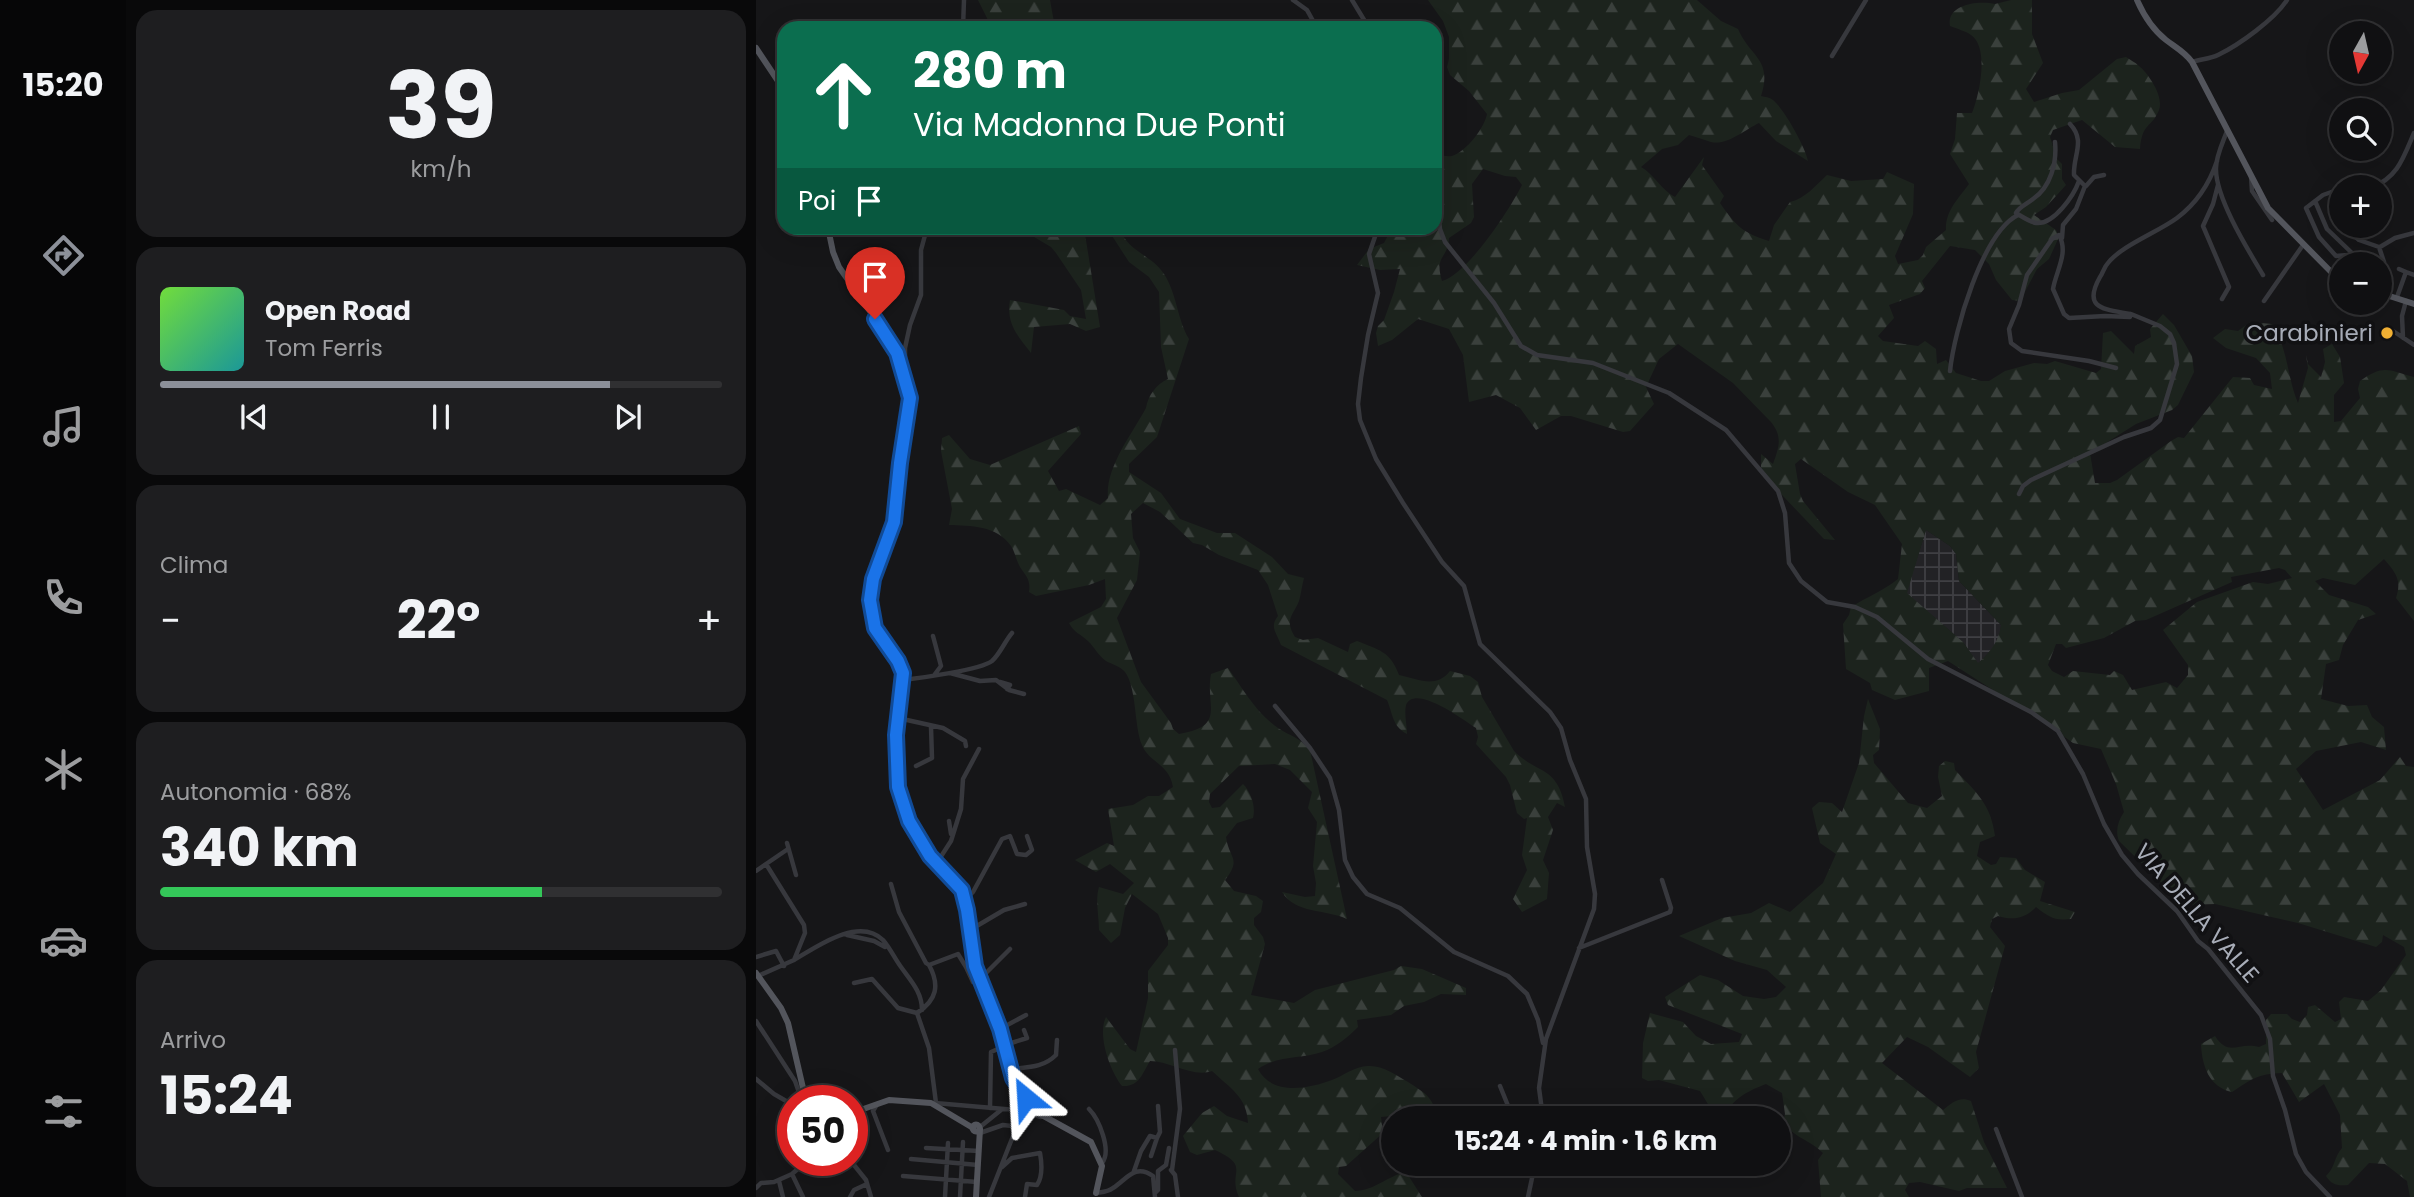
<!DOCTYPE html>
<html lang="it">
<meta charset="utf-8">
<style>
body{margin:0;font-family:Poppins,sans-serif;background:#1e1e20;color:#f1f3f6;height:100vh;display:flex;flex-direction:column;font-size:26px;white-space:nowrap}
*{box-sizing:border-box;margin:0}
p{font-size:23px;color:#9c9d9f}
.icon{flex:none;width:38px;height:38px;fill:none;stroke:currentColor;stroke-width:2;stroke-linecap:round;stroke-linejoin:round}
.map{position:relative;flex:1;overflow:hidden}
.panel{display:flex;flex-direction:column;gap:10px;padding:10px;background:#09090a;width:630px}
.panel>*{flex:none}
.top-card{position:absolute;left:21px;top:21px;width:665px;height:214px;border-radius:21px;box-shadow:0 7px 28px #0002,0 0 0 2px #303032;background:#0b6e4f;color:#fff;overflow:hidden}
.needle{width:46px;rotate:188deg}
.controls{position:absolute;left:1573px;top:21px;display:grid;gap:14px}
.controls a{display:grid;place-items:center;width:63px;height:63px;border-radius:50%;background:#101012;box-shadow:0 7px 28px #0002,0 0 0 2px #303032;font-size:35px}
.speed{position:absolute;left:21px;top:1085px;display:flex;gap:14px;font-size:35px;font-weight:700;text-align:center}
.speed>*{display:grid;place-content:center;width:91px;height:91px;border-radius:50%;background:#101012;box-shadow:0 7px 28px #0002,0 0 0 2px #303032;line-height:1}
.speed .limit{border:10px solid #d22;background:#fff;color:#111}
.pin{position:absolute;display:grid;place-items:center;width:60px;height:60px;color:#fff;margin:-72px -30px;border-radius:50% 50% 50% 0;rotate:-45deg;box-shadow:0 0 7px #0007}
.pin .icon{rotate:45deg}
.me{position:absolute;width:77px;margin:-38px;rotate:333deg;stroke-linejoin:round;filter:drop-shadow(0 0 5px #0008)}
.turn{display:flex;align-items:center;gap:24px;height:147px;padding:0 21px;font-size:32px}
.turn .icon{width:91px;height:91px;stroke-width:2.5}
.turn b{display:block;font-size:49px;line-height:60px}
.then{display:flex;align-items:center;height:66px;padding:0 21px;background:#0003;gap:14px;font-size:26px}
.big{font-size:52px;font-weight:700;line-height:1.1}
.panel .card{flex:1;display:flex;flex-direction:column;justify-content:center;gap:10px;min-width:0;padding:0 24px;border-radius:21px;background:#1e1e20}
.panel .dial{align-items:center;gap:0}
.dial b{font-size:91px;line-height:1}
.song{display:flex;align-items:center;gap:21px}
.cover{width:84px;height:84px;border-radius:10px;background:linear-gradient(135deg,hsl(100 70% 55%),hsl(180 70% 35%))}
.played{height:7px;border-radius:4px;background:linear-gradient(90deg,#8c9099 80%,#303032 80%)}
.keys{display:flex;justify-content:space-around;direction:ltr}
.heat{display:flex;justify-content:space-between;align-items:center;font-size:38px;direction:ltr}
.charge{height:10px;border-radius:5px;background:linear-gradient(90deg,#34c759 68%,#303032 0)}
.trip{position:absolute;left:625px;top:1106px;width:410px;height:70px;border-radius:35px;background:#101012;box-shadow:0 7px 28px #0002,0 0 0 2px #303032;font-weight:700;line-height:70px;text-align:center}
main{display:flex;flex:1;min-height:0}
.tab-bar{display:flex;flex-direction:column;width:126px;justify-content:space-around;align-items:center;background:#060607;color:#9c9d9f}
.tab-bar .icon{width:49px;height:49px}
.tab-bar .active{color:#8c9099}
.tab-bar b{font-size:32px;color:#f1f3f6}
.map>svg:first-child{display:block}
.industrial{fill:url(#industrial-grid)}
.forest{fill:url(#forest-firs);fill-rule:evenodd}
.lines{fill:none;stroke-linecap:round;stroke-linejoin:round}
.minor{stroke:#37383d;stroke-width:4.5}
.major{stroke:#53555c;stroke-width:6}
.route-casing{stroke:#114b97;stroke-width:18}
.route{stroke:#1a73e8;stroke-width:12}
.poi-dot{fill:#f2b134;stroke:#111113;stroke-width:2.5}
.labels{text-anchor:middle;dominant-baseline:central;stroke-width:7;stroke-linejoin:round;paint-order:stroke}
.poi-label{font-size:23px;fill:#a8adb8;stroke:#111113;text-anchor:end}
.street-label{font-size:23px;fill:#a8adb8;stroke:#111113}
</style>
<main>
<nav class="tab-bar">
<b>15:20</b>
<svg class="icon active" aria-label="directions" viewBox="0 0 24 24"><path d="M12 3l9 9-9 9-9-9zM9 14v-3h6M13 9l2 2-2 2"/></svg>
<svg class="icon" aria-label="music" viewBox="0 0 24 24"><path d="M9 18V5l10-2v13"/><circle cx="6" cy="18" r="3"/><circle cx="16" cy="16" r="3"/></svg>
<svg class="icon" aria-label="phone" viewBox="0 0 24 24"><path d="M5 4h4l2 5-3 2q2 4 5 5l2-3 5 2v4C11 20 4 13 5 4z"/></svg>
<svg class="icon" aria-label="climate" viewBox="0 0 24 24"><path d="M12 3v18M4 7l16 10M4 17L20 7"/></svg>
<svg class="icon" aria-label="car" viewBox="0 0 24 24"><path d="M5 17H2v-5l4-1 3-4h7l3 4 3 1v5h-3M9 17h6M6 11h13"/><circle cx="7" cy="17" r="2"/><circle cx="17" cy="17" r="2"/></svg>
<svg class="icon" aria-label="filters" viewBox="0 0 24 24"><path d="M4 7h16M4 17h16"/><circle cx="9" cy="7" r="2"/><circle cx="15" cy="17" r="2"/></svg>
</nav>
<section class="panel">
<div class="card dial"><b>39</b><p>km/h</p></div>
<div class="card">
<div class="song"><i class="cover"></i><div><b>Open Road</b><p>Tom Ferris</p></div></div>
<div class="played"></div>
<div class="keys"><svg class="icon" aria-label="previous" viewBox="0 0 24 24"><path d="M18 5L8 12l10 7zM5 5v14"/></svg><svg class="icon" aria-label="pause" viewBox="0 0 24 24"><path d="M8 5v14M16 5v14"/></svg><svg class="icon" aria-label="next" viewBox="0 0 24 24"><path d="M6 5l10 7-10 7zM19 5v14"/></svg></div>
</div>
<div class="card"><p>Clima</p>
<div class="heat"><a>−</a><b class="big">22°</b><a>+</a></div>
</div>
<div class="card"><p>Autonomia · 68%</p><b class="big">340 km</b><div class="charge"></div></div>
<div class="card"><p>Arrivo</p><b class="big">15:24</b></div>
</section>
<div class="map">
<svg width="1658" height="1197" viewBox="0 0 1658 1197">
<defs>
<pattern id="industrial-grid" width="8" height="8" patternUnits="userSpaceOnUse" patternTransform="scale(1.75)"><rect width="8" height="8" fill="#222225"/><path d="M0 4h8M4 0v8" fill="none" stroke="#3f3f43"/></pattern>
<pattern id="forest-firs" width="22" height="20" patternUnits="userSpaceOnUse" patternTransform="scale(1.75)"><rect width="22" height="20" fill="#1c231d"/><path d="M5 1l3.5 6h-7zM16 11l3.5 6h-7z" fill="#3a403c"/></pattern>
</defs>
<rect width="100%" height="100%" fill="#161618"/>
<path class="industrial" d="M1170,530L1194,546L1200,554L1203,581L1245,625L1244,635L1237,648L1222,664L1207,642L1150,593Z"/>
<path class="forest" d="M222,0H294L299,28H236Z
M672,0H941L965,21L982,29C994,57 1017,59 1005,96C1009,97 1013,97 1017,100C1028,109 1049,146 1052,161L1020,141L1003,123C990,129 971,146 955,142C948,140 941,137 933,135L922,145L906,149L885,167C898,174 905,190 919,197L948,157L946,165L968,196L964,203C980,226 987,233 1013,241L1018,225L1034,202C1050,198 1059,186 1071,175L1095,181L1127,179L1131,172L1158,184L1157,214L1139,256L1142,264L1162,260L1167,255L1170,247L1190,230C1189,211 1203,198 1213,184L1194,154L1199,139L1201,113H1216C1223,96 1234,48 1215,35C1210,31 1201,29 1194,26C1190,4 1223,0 1239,4L1255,0H1276V34L1287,63L1270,89L1278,102L1306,93L1323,90L1361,59L1370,57C1374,60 1379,62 1383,66C1393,74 1408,97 1403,110C1396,128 1386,122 1384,149L1359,147L1326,120L1297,130L1294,137L1301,159L1306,164V179L1310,185L1290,207L1278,215L1300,230L1303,237L1293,259L1281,269L1264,301L1256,300L1240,280L1233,264L1219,250L1194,246L1166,281L1169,288L1164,294L1133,305L1138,318L1122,336L1127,341L1162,346L1169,341L1180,349L1181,364L1190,360L1200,373L1225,381H1233L1249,371L1278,363L1291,364L1299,361L1340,373L1345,369L1347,333L1355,331L1378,354L1379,346L1395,337L1394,329L1407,314L1418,325L1436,356L1438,372L1422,405L1416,410L1380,424L1334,453L1339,483H1354L1361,480L1415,441L1422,437L1428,438L1477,377L1494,378L1498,385L1516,389L1514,373L1500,358L1470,348L1457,338L1469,329L1482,331L1494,322L1516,324C1532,348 1531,377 1542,403L1552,368L1550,355L1552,364L1565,377L1569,362L1567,349L1576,344L1584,357L1588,383L1578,395V422L1585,421L1604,398L1602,389L1604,381C1628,364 1632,370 1658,377V621L1640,598C1646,580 1640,573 1628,559L1599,585L1567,578L1559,581L1573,595L1612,607L1620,614L1602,620L1587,645L1583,660L1570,664L1565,699L1592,706L1611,705L1616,717L1628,727L1630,750L1605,742L1560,751L1540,769L1567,810L1624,780L1644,757L1650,766L1658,767V1197H1654L1651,1181L1629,1164L1613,1163L1592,1185C1581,1186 1576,1185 1570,1176C1579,1168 1578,1157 1586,1148L1584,1115L1568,1084L1543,1102L1526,1073C1501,1074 1496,1079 1476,1092C1453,1087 1446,1066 1445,1044L1459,1036C1473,1058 1483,1041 1503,1047L1510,1044V1020L1515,1014H1531L1536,1019L1544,1022L1551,1015L1552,1007L1559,1005L1579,1022L1585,1019L1583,1002L1588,997L1612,1001L1625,990L1650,955L1648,947L1627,935L1626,942L1620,947L1542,923L1459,904L1435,905L1411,888L1363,841C1359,831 1362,821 1368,812L1360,784L1345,749L1317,743L1299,730L1192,661L1173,668V691L1139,700L1116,690L1114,683L1090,669L1087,624L1093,615L1095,607C1111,597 1127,591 1142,579L1146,544L1119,505L1092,492L1045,459L1039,464L1044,494L1047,501L1079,540L1068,539L1005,473V454L1017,464C1023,447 1027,437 1015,422L977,383L922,344L903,359L890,387L898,404L874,431L867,432L815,416H805L780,430L764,408L740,395L713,402L707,355L693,329L662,319L636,340L622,346L620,333L622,326L628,320L638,292L644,269L624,270L601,265L613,249L628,243L636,228H679V154C684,155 691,157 696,156C710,152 729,127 731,114L713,91L694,75L691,67L693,59V37L687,21ZM727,169L749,176L760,177L766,185C754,209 711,275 686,281C678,255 692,259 693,238L715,223L718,217L716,184ZM1170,530L1194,546L1200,554L1203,581L1245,625C1243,641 1234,653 1222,663L1207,642L1151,593ZM1523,568L1529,570L1536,578L1512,584L1497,582L1441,602L1407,630L1432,665V675L1421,688L1410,682L1376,690L1367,675L1358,671L1354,675L1317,671L1308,677L1296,671L1292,665L1300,644H1306L1310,648L1348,638L1379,621L1390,620L1476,582L1475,577Z
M263,228H328L344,327L330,331L314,324L278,327L275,353C261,335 250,323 254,300L308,310L314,316L330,319L325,290L300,253L295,247Z
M351,228H364C371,252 395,254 408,274C421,294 421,319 433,339L401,437L373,464V472L405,493L424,519L461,533H479L516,557L532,574L548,578C546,585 545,594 543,601C537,616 528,619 539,637L547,640L562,638L592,652L594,644L601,641C623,650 634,651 643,675C662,679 680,689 694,671L714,676L722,682L726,697L758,751C782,775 801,765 809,807L801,803L792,817L797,830L787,860L793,873L791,899L766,912L757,899L771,870L766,855L771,818L768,819L761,813L754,785L750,777L720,744L722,737L720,728C709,721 659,683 650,705C648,713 651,726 651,734C636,726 637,714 631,700L525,645C521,633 513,627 522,616L512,585L502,570L463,555L446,545L437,543L404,512L387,503L375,514L377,538L384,552L381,580L361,618L385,682L415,723L417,729L423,734C471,726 449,706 455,674L472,668C487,689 500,713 522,728C534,736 545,738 554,750L591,919C570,909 539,914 526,892L549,897L559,896L560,883L557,866L561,822L552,808L556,792L534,770L519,764L483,766L454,794L453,802L456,808L464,807L487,784C495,792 500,807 497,818L481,823L470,837C473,859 486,858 469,880L478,891L500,896L507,901L505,912L498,918V925L507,937L509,944L495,995L538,1003L559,990L638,970L645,966L666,969L710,988V995L685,994L668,1002L648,1006L635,1015L601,1020L602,1027C592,1037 580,1047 566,1052C545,1059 522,1055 502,1069C516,1096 552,1089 576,1080C587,1076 599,1066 612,1066C626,1065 640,1075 652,1082C672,1095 674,1095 683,1118L635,1116L625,1117L627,1133L590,1166L583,1167L582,1174L599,1191C618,1191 631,1176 650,1172L666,1197H483C471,1171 496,1167 459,1150L441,1155L434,1152L427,1136L446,1113L458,1106L471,1116L492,1123C491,1097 474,1088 456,1071C437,1078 414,1061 394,1061C386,1074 383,1087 366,1086C354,1071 341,1035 350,1017L374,1049L380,1052L392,998V971L412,945V938L402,914L376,894L369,908L364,935L355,943L343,930C343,916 339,900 343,887L367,894L378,883L354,864L340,872L319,860L351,843L358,846L352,809L377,805L392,796H403L417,787C413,763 393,763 386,745C378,727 381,688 369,672C365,667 356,664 350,661C342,655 339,648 332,641C325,634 318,633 313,623L345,607L350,599L349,579L333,585L280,596L273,592C275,580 270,576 264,567C260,560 259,552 255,546C240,525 215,526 193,525L196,509L185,451L186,438L193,435L214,459L234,465L323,426L325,434L292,471L303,491L310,489L344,505L352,498C349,468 376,434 390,408C392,396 400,384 412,379L405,347L403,292L393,277L373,262Z
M1112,699L1124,729L1123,750L1117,755L1118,763L1152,803L1171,808L1186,796L1182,777L1183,766L1189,761L1198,763L1199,770C1220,792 1235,804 1239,836L1224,842L1221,856L1235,865L1240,864L1244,857L1260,858L1269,870L1289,882L1284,901L1319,912L1315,919C1298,921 1293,917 1280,907C1269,918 1258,921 1242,916L1236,919L1234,927L1249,946L1220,1052L1223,1068L1214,1077L1172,1047L1151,1037L1126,1063L1187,1110C1196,1103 1203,1096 1215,1101L1228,1142L1251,1188H1211L1203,1191L1164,1182L1153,1183L1149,1190L1153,1197H1065L1062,1160L1067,1153C1054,1140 1037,1137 1027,1122L1029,1114L1026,1093L1010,1084C992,1091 975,1099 968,1118H946L955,1109L944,1091L903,1080L892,1081L886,1078L887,1043L894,1013L927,1022L940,1036L955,1044L983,1042L986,1034L912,1005L909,997L944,975L962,980L987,996L1008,999L1020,997L1030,987L1011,970L979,961L923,936L966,918L995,913L1013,903L1034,912L1067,883L1080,854L1064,843L1056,808L1063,802L1076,803L1086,812L1103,763L1108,716Z"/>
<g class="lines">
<path class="minor" d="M537,0L551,10L561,28
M596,0L613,28
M207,28L208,0
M1076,56L1110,0
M1436,62C1444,59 1454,59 1462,55C1483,45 1519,19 1531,0
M1471,131C1467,142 1460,156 1460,168C1459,197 1492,250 1507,275
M1299,142C1301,162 1295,187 1277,199C1271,204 1263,207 1260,213C1265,216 1274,222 1280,223C1298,225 1318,195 1323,181
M1495,176L1496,191L1516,220
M1462,185L1457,204L1447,226L1473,287L1466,299
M1330,186L1338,177L1348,175
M1616,187C1642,178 1648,156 1658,133
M679,190L684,229L689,242L738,303L765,346L781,355L837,363L913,393L970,430L1022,491L1029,513L1033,563L1045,581L1071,602L1099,607L1121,617L1172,659L1275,712L1302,731L1327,774L1348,824L1366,855L1382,874L1421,911L1442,941L1452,949L1505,1015L1514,1039L1517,1076L1529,1110L1540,1154L1550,1172L1574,1197
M1559,201L1571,229L1596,253
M1586,222L1581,190L1567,195L1550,208L1563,237L1580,256L1604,254L1628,262
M1587,226L1603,240L1623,247L1628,262L1624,286
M622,228L613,254L622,293L612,335L605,378L602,404L604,420L620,459L647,503L686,562L708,586L724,644L794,712L805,728L814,760L830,799L831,847L839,894L838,909L790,1039L783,1088L787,1118
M1306,238L1307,225L1320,209L1329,186L1318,175C1317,155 1330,141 1314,124
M1624,247L1639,238L1658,233
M1643,269L1650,272
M1641,297L1650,272L1658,275
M1508,301L1547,245
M1631,327L1658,345
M1647,338L1646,316L1650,301
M1360,368L1333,361L1266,351L1255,343L1253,329L1263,305L1271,275L1296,239L1303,235C1313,253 1300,271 1297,289L1308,314L1313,318L1349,316L1374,317V314C1348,309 1326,309 1344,277C1347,273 1348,267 1352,263C1365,246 1402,232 1421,218C1441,203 1453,185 1461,161
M149,370V348L154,325L165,295V250L171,228
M1194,371C1198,332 1226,233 1262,215
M1263,494L1267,486L1275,480L1368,437L1395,428L1404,420L1421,364L1418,343L1414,334L1404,326L1375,314
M177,636L185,666L179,674
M194,673L224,681L240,680L253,690L268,694
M147,680C164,678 224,670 236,661C244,654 249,641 256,633
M244,682L254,685L251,689
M519,706L554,748L574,778L583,810L589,860L597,877L611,894L644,908L698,952L752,976L771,994L782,1020L787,1043
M142,718L187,728L209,741L210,746
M160,766L176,758L175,727
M193,821L195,834
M31,843L40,875
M10,864L32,849
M184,864V858L195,841L205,809L207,779L223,749
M0,871L10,864L48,925L49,933L38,960L2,976
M135,884L143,912L170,963L173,965L202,954L210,967L219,965
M209,900L217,892L246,839L254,836L261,854L270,855L276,850L271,836
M214,930L248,910L269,904
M91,935L118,941L129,947
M823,948L914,912L915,908L906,880
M0,957L20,951L28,966
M38,960C60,947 103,916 127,940C134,948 139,959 145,967C155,981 166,992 166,1010
M173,965C184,985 181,1000 161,1013L173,1048L180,1103
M210,967L217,982
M224,979L254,949
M98,983L116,979L142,1008L161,1013
M0,1021L39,1081L46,1101
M244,1029L270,1015
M249,1045L271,1038L268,1030
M255,1069C272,1067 287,1068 300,1055L301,1040
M0,1079L18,1094L37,1105
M744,1086L757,1118
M179,1103L260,1110L285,1117
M120,1106L117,1111L132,1150
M234,1108L235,1052L249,1046
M333,1109C343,1119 356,1151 346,1163
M291,1112L293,1111
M224,1127L245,1110
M1240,1129L1266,1197
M24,1132L37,1145
M224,1133L247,1125L256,1126L259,1131L233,1197
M259,1133L267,1127L272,1113
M401,1138L404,1132L402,1106
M170,1148L223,1151
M155,1159L222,1165
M94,1160L110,1180L115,1197
M246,1167L256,1158L284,1153C286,1164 287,1176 281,1185L271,1184L269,1197
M415,1170L419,1175L422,1197
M416,1170L424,1109L419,1050
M378,1171L385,1151L394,1136L401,1138L395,1156
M147,1176L221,1182
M23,1181L27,1197
M0,1188L5,1183L18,1182L36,1174
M340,1193C346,1192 352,1192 357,1188C371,1179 379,1163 397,1176L399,1197
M399,1193L402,1190V1171L410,1165L413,1148
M47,1197L36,1174L52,1160
M94,1197L98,1190L111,1184
M189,1197L192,1143
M204,1197L207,1142
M772,1197L779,1164"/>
<path class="major" d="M1381,0C1388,16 1396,29 1410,40C1419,47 1429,52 1436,62L1512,208L1586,283
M0,48L28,90
M72,228L77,252L83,267L137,344L146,367L154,395L138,522L116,582L114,600L119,628L142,661L147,673L140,743L141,779L144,796L155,825L176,859L201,883L207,892L211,910L219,965L244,1029L259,1082L284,1114L335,1142L346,1166L340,1193
M1624,293L1658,304
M0,973L25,1008L32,1023L50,1101
M96,1113L133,1100L175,1103L217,1128
M216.5 1128a3.5 3.5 0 1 1 7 0a3.5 3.5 0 1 1-7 0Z
M220,1197L224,1129"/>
</g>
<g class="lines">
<g class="route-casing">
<path id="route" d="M119,319L141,353L154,398L144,463L138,522L117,579L114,600L119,628L142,661L147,673L140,735L142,787L153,821L174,856L206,890L211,910L219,966L244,1029L257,1078L270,1098"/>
</g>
<use href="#route" class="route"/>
</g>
<circle class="poi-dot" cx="1631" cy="333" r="7"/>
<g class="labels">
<g class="poi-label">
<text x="1617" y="333">Carabinieri</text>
</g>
<g class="street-label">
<text transform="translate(1441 913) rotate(49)">VIA DELLA VALLE</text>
</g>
</g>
</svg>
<div class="controls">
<a><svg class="needle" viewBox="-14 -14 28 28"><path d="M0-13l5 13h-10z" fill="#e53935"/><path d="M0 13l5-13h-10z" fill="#9c9d9f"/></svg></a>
<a><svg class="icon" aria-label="search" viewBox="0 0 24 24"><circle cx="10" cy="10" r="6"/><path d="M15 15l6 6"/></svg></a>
<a>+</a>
<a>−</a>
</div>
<div class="speed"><div class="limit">50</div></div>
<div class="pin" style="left:119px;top:319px;background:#d93025"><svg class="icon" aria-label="arrive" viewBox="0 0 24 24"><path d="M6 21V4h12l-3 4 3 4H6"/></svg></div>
<svg class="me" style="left:270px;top:1098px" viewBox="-20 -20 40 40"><path d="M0-17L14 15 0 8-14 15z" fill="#1a73e8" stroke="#fff" stroke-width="4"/></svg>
<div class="trip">15:24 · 4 min · 1.6 km</div>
<div class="top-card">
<div class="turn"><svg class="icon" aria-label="ahead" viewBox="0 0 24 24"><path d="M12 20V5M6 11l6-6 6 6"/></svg><div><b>280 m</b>Via Madonna Due Ponti</div></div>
<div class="then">Poi<svg class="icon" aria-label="arrive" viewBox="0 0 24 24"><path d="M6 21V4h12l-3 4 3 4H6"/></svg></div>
</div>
</div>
</main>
